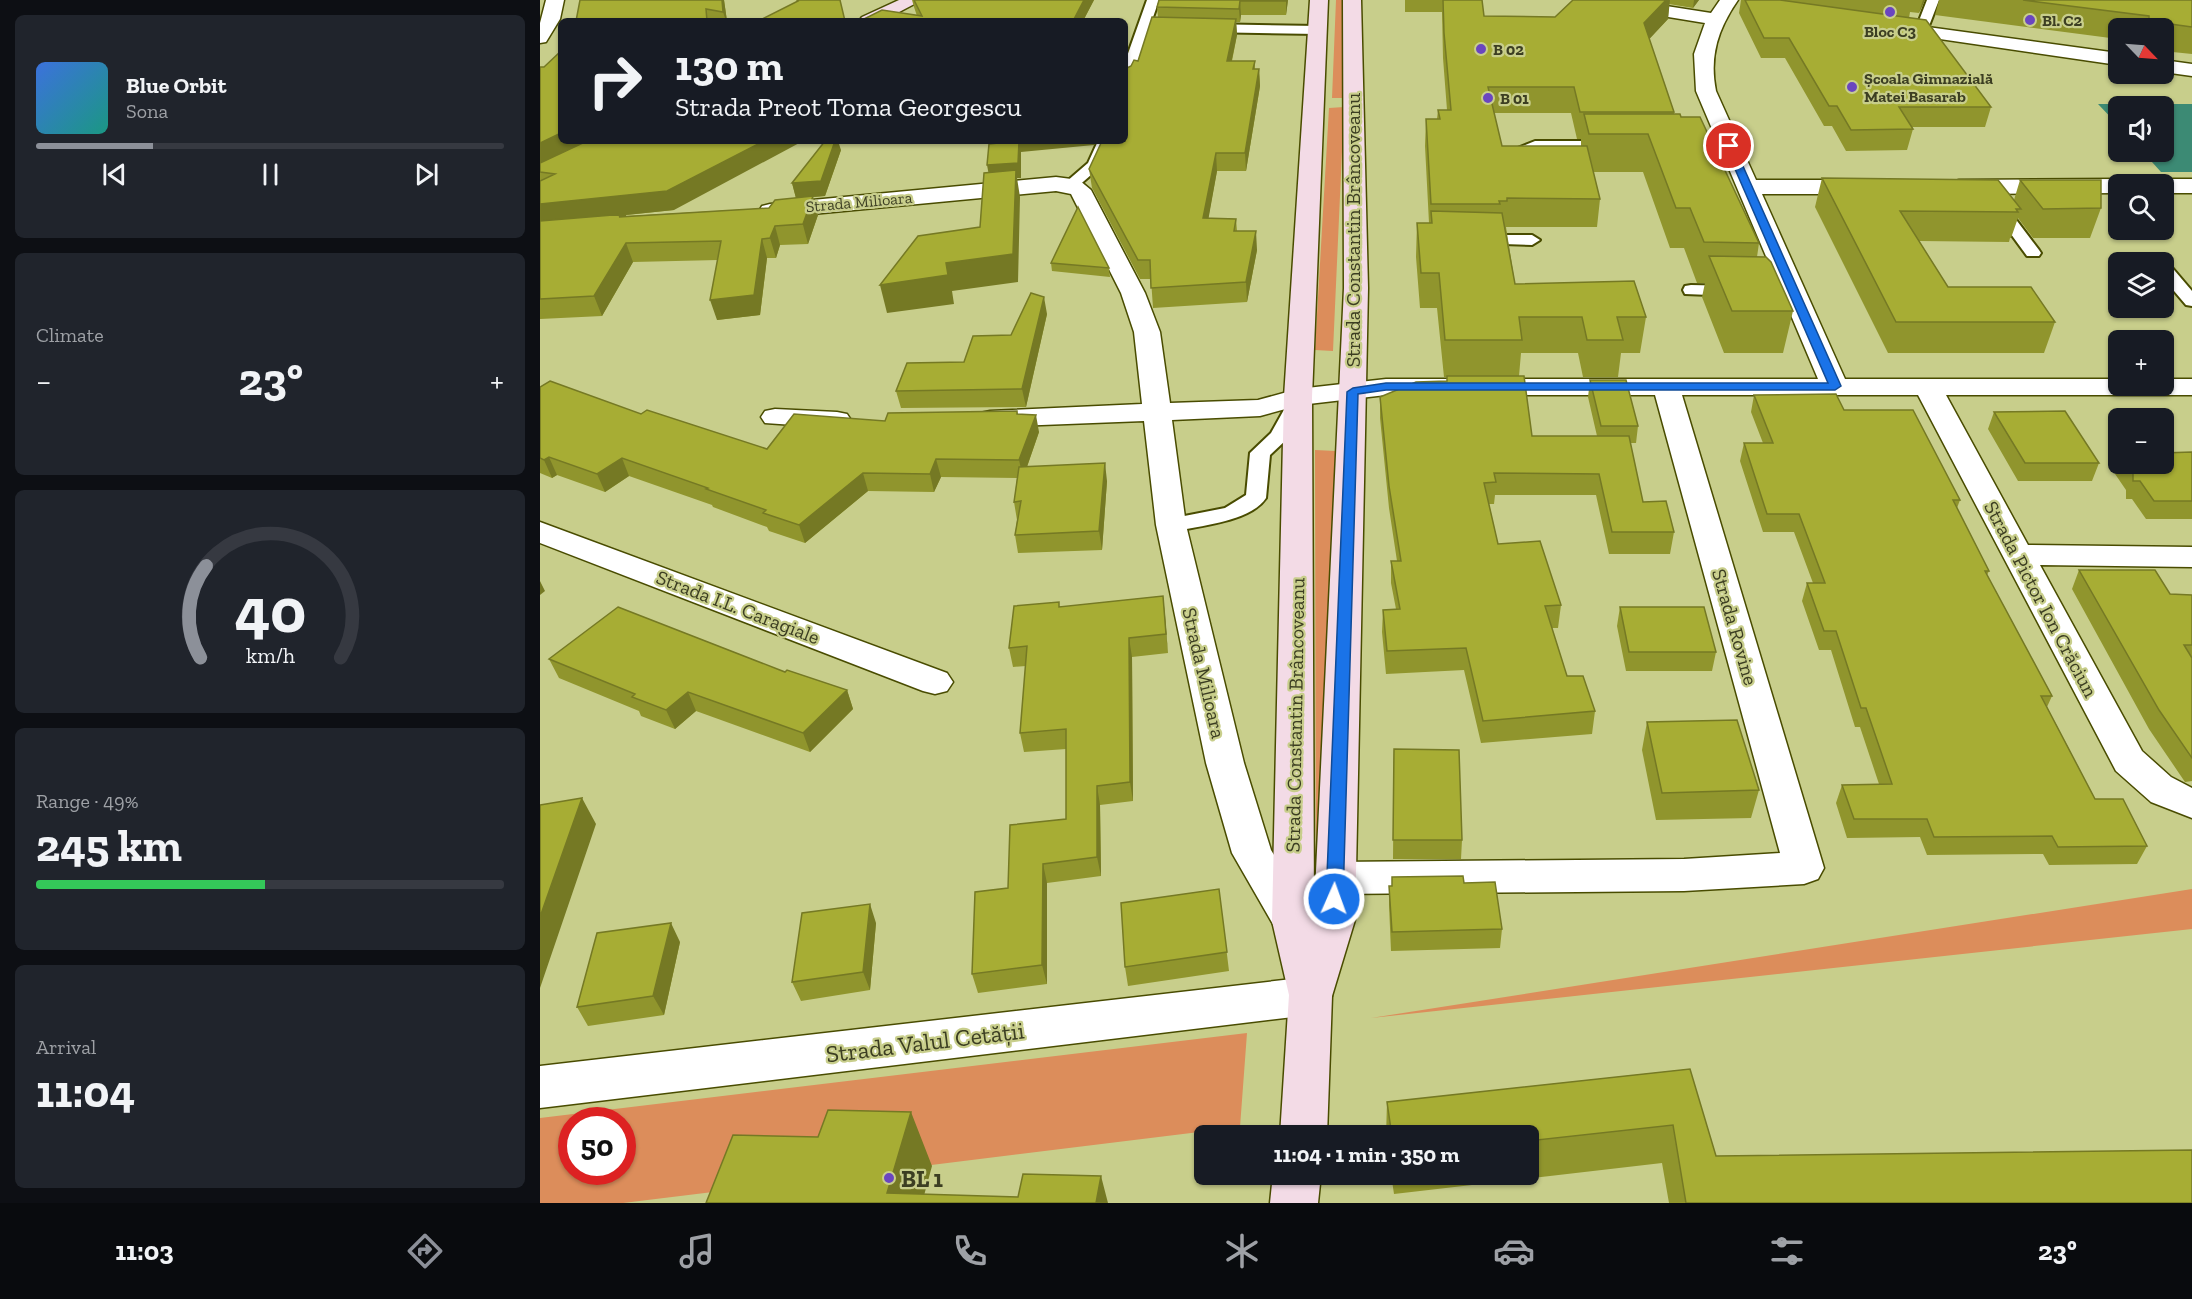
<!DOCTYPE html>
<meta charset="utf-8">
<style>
body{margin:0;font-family:"Zilla Slab",serif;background:#20242c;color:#f1f3f6;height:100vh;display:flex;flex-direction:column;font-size:22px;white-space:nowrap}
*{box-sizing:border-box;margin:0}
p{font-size:20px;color:#9ea1a6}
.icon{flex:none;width:33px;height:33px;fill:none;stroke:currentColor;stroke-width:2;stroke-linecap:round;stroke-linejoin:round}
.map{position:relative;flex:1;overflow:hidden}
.drawer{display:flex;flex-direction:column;gap:15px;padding:15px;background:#0d0f14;width:540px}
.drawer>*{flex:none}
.hud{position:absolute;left:18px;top:18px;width:570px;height:126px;border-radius:9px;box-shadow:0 2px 4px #0004;background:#171b24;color:#f1f3f6;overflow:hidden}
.needle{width:39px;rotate:115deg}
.controls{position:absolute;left:1568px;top:18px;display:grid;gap:12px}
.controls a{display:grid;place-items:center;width:66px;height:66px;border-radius:9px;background:#171b24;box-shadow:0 2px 4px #0004;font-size:30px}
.speed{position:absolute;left:18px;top:1107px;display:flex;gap:12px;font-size:30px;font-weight:700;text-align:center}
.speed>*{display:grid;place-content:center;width:78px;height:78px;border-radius:50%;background:#171b24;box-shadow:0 2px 4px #0004;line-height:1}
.speed .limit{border:9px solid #d22;background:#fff;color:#111}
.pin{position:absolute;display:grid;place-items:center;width:51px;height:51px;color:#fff;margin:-26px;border:3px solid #fff;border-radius:50%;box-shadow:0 2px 6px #0007}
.me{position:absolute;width:66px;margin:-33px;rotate:2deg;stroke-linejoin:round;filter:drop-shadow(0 0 4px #0008)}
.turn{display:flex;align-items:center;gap:21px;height:126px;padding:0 18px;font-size:27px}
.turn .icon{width:78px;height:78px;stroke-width:2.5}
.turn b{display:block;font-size:42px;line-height:51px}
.big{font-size:45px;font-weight:700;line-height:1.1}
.drawer .widget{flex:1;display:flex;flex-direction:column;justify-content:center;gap:9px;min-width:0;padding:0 21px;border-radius:9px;background:#20242c}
.drawer .dial{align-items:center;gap:0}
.dial svg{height:156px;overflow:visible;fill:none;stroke:#363941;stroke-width:7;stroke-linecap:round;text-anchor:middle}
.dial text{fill:#f1f3f6;stroke:none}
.song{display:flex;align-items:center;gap:18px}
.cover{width:72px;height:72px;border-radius:9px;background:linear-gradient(135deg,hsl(220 70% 55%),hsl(170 70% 35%))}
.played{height:6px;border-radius:3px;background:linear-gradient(90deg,#8c9099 25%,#363941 25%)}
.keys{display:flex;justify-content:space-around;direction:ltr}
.heat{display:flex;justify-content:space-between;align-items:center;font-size:33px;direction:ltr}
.charge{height:9px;border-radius:4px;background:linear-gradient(90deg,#34c759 49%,#363941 0)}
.trip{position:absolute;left:654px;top:1125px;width:345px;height:60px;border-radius:9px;background:#171b24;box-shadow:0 2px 4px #0004;font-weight:700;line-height:60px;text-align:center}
.menu{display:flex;height:96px;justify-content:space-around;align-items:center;background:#090b0e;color:#9ea1a6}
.menu .icon{width:42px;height:42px}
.menu .on{color:#8c9099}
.menu b{font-size:27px;color:#f1f3f6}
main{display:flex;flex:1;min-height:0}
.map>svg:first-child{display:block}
.green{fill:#dc8d5b;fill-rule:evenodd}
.water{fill:#3c8a74}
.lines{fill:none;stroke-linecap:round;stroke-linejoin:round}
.lane-casing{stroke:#494c00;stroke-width:4}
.street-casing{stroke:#494c00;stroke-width:3}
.secondary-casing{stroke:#494c00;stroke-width:3}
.lane{fill:#fff;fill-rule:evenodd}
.street{fill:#fff;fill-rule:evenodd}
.secondary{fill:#f3dbe6;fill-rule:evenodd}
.wall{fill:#90952d;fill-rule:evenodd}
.shaded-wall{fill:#757924}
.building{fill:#a7ad34;stroke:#757924;stroke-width:1.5}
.route{fill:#1a73e8;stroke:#114b97;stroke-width:1.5}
.poi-dot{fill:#6a46bf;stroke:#c8ce8b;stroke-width:2}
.labels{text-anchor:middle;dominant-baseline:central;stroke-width:4.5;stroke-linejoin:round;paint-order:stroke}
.far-poi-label{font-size:16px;font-weight:bold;fill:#3c3e22;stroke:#c8ce8b;text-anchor:start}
.far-street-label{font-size:16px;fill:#3c3e22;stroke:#c8ce8b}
.street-label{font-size:20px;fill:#3c3e22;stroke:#c8ce8b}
.near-street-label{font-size:24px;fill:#3c3e22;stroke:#c8ce8b}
.near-poi-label{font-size:24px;font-weight:bold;fill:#3c3e22;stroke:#c8ce8b;text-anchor:start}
</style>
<main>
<section class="drawer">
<div class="widget">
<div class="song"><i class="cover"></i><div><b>Blue Orbit</b><p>Sona</p></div></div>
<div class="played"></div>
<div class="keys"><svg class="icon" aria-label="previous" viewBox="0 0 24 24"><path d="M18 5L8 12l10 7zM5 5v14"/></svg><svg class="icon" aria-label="pause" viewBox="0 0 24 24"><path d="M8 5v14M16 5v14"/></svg><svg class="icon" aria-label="next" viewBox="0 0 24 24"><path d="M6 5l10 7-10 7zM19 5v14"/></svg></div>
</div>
<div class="widget"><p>Climate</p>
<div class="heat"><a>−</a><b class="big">23°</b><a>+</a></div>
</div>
<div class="widget dial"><svg viewBox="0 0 100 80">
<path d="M14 69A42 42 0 1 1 86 69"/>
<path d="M14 69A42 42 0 0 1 17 22" stroke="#8c9099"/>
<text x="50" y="56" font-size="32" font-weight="700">40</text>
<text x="50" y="72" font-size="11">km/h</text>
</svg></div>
<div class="widget"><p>Range · 49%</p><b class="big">245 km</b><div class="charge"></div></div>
<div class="widget"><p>Arrival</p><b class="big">11:04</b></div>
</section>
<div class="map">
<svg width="1652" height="1203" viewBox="0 0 1652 1203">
<rect width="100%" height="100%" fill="#c8ce8b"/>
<path class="green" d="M796,0H806V98H792Z
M804,107L793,351L775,350L789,108Z
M775,450L796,451L776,914Z
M1652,889V929L831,1018Z
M707,1033L700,1127L83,1203H0V1118ZM32,1120H82V1172H32Z"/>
<path class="water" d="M1558,104H1652V172H1621L1603,152H1623V106H1578V125Z"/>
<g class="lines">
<g class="lane-casing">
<path id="lane" d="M607,0H619L611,23L778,26L784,30L778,34L609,31L592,81L585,85V62Z
M1387,0H1399L1387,31L1381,35L1375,31Z
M558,141H572L559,168L536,188H526L523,185L526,182L548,163Z
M995,141H1070L1077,145L1070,149H996L977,155L970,151Z
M1457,199L1462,201L1499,250L1501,253L1499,256H1487L1449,204Z
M938,235H992L1000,240L992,245L932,243L930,240Z
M1623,263L1629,264L1652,291V306L1646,305L1623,278Z
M1151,285L1195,286L1203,291L1195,296L1145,294L1143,290L1145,286Z
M757,397L766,403L746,440L730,455L726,498C710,522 658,526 631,532L624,530L620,525L624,520L685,508L706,495L710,453L731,433L750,399Z"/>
</g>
<g class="street-casing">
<path id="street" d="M6,0H24L20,19L6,42L0,43V23Z
M1046,0H1088L1171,13L1180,0H1198C1178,29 1169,56 1176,91L1216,180H1325L1333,182L1336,187L1333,192L1325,194H1222L1305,379H1578V386H1623V379H1652V395H1406L1488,545L1652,547V567L1500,565L1602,751L1631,777L1652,788V818L1611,802L1576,771L1378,395H1142L1284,868L1278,879L1264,884L1144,891L795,894L781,889L775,878L781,867L795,862L1144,859L1240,853L1115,395H846L760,405L720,416L632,420L646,525L704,763L731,850L774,921L768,933L753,938L738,933L692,853L666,763L616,525L604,421L450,427L440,425L436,419L440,413L450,411L602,404L594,332L581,293L531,194L516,191L230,218L222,216L219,211L222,206L230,204L516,177L539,180L551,190L605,293L620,332L630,403L718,400L758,389L846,379H1278L1156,91L1154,54L1165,23L1055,5Z
M1351,22L1578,53V65L1345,31L1342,27L1345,23Z
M1623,60L1652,64V76L1623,72Z
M1578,179L1588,184H1578V193L1419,194L1411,192L1408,187L1411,182L1419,180Z
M1623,179H1652V193H1623V184H1613Z
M235,409L297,412L307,414L311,420L307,426L297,428L225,423L221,417L225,411Z
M0,522L407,673L413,682L407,691L395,694L383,691L0,543Z
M770,977L785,983L792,996L785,1009L770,1015L0,1108V1066Z"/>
</g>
<g class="secondary-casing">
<path id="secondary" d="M359,0H382L342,21H319L322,17Z
M770,0H788L772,397L774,913L804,288L803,0H821L828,288L815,920L792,996L787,1136H740L749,995L732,921L744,397Z
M733,1174H781L778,1203H730Z"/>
</g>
<use href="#lane" class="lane"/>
<use href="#street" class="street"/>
<use href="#secondary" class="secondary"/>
</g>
<path class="wall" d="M184,0L187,21H36Z
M372,0H554L543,21L377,16L374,7Z
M619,0H748L746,15H701L700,22H696L697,35L692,61H715V69H719L720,86L706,171H677L668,219H696L697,231L717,250L707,302L613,308L611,279H600L552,188L549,169L585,141L591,66L598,61L618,17L617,7Z
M865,0H942L944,16L1015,17L1033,0H1159L1153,8L1129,4L1128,19L1109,39L1134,112V114L1141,117L1219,243L1217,257L1253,311L1243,353H1184L1162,297L1165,283H1157L1144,248H1130L1103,172H1053L1060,199L1057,227H966L975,284L1106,317L1100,353H1081L1078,377H1043L1038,353H981L979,376L992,436H1057L1048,397L1050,380L1098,426L1096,443H1090L1103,502L1134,532L1130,554H1069L1056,495H955L954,504H949L958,544L1021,605L1018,628H1012L1027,676L1055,711L1052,734L941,743L924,670L846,674L842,632L843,610L856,609L851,583V561H857L849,508L840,418V397L907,381V377H904L897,308H880L876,257L877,223H889L885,146L886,119H897L898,110H907L903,58L902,12H865ZM954,113H1031L1037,139H1041V146H962Z
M1201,0H1385L1379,13L1370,12L1369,18L1451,107L1445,127H1372L1373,129L1367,150L1306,151L1292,126H1284L1245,58H1221L1199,13Z
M1399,0H1652V54L1623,51V28H1578V39L1395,15Z
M224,18L305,21H225Z
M0,67L21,141L134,210L86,215V216L229,208L256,198L252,183L301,150L285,196L273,197L278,215L268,244L240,245L236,258H227L220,315L177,320L178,260L93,262L62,316L0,319Z
M1282,178L1474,200L1480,180L1561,208L1550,238H1493L1478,218L1471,238H1470L1469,242L1379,241L1408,287L1515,322L1504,353H1348L1275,207Z
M511,263L569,268L570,277L512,271Z
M507,314L486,407L361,408L356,391L424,362Z
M0,387L101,414L227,449L345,421L477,411L478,414L499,432L487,467L567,481L562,550L478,553L475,535L477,520L474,502L477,478L401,477L394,492L328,491L265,543L229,531L227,527L173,507L172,505L89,476L65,492L17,475L12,478L0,473Z
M1214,395L1304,410L1420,500L1417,508L1449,571L1447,575L1512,696L1507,707L1555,799L1607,846L1597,864L1509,865L1503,854L1387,855L1380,837L1307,838L1296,803L1302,785L1339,784L1320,727H1315L1291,650H1279L1262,601L1267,583H1273L1254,532H1223L1200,461L1204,443H1223L1211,412Z
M1454,412L1559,463L1552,481H1478L1448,429Z
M1652,452V519H1606L1592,499H1586V490L1573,471L1578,460V464H1623Z
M1539,570L1630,594L1652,595V781L1645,782L1609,729L1532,589Z
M623,596L628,653L592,657L593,801L560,805L561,876L507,883V984L438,993L432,974L468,888L526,819V749L484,752L480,733L486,666L473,667L469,648L520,607Z
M1080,607L1176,652L1172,671H1086L1077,626Z
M9,659L245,672L307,690L313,709L270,752L156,711L135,729L101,716L99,711L19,678Z
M1107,722L1219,790L1211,818L1116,820L1102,750Z
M854,749L922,840L921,859H853Z
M924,883L962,929L960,948L851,951L849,905V886Z
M679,889L689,971L588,986L585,967Z
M336,923L330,990L261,1001L252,982Z
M140,942L124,1015L48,1026L37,1007Z
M1150,1069L1176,1156L1652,1203H1129L1122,1163L854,1194L851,1174H988V1136H846L847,1102Z"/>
<path class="shaded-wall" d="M182,0H184L187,21H186L183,12Z
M544,0H554L543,21H533Z
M746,0H748L746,15Z
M1126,0H1130L1128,19L1101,48L1104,23Z
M1154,0H1159L1153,8Z
M1383,0H1385L1379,13Z
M700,1L701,15L700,22L699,9Z
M696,19L697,35L688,78L687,61Z
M719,69L720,86L706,171L705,153Z
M21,133V141H50L0,165V143Z
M224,141H263L134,210L86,215L92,233L0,223V204Z
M295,141H298L301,150L285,196L273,197L278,215L268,244L252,183Z
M450,141H556L554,145L481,152V178H477L480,197L478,282L412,291L414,304L347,313L340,285L406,263L473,254L450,181L447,165L452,155Z
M676,153L677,171L665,238L663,218Z
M235,226L240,245L236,258L230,238Z
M716,231L717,250L707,302L706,282Z
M222,239L227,258L220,315L177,320L170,300Z
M86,243L93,262L62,316L54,296Z
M504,297L507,314L486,407L482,389Z
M496,415L499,432L483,478L479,460Z
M9,457L17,475L12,478L4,460Z
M82,458L89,476L65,492L57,474Z
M396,459L401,477L394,492L390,474Z
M565,463L567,481L562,550L559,531Z
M323,473L328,491L265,543L259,525Z
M0,581L5,591L0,595Z
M623,596L625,615L628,653L626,634Z
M589,638L592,657L593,801L590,782Z
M307,690L313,709L270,752L263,733Z
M148,692L156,711L135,729L126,710Z
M557,786L560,805L561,876L557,857Z
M42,798L56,824L0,988V917Z
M503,864L507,883V984L502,965Z
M330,904L336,923L330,990L323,972Z
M131,923L140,942L124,1015L113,996Z
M371,1112L392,1166L382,1203L347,1193Z
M561,1176L568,1203H556Z"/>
<path class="building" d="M40,0H182L183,12L166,9L167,21H36Z
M257,0H300L305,21H243L224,18L258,1Z
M374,0H544L533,21H320L342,10L382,16Z
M619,0H746V1H700L699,9L617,7Z
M903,0H942L944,16L1015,17L1033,0H1126L1104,23L1134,112H1040L1034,87H948L962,146H1047L1060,199L967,198V201H959L960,204H891L886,119H900L898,110H911L904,33Z
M1205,0H1240L1386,20L1451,107H1359L1373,129L1311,130L1297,106H1289L1249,38H1224Z
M1483,0H1652V27L1609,21V16Z
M612,17L696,19L687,61H715L713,69H719L705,153H676L663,218L696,219L694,231H716L706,282L611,288L610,260H598L549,169L562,141H585V69L591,66L594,60L598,61Z
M21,51V133L0,143V67H4Z
M1044,114H1140L1141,117H1160L1219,243L1164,242L1150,208H1136L1108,134H1049Z
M47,141H224L127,191L0,204V181L15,174L0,172V163Z
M285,141H295L281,181L252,183Z
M479,141L478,163L447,165L449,144Z
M476,170L473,254L406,263L408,275L340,285L378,236L440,227L444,173Z
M1282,178L1458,180L1481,209H1476L1478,212L1360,211L1408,287H1491L1515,322H1356Z
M1480,180H1561V208L1503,209Z
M273,196L263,224L235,226L230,238L222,239L214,295L170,300L181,241L86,243L54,296L0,299V221L85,214L79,217L229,208L235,200Z
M538,207L569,268L511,263Z
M891,211L962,213L975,284L1094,281L1106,317H1077L1083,340H1047L1042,317H979L982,340H905L899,273H881L877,223H892Z
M1169,256L1226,257L1231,262L1253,311H1192Z
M491,293L504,297L482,389L356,391L367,363L424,362L433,336L471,335Z
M907,376H984L992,436H1089L1103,502L1126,501L1134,532H1072L1059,474L954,473L956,482L944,483L958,544L1000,541L1021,605L1005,606L1027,676H1043L1055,711L943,721L926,648L847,651L843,610L860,609L851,561H861L849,486L840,397L876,382L907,381Z
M1050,380H1086L1098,426H1061Z
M10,381L101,414L107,410L227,449L254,414L345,421L348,413L477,411V414L496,415L479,460L396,459L390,474L323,473L259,525L223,513L226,510L166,489L168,488L82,458L57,474L9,457L4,460L0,458V387Z
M1296,394L1304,410H1373L1420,500H1413L1449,571H1445L1512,696H1501L1555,799H1583L1607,846L1518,847L1512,836L1394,837L1387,819H1314L1302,785L1352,784L1326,708H1321L1296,631H1284L1267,583H1285L1259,514H1227L1204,443H1233L1214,395Z
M1525,411L1559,463H1485L1454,412Z
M1652,452V501H1614L1600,481H1593V472L1588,464H1623V453Z
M565,463L559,531L475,535L481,501L474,502L479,467Z
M1539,570H1615L1630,594L1652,595V645H1644L1652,658V758L1619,710Z
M623,596L626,634L589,638L590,782L557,786V857L503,864L502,965L432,974L435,892L468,888L470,825L526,819V729L480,733L487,646L469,648L474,606L519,602V607Z
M78,607L245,672L247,670L307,690L263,733L148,692L126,710L92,697L95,694L9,659Z
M1080,607H1164L1176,652H1089Z
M1197,720L1219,790L1122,793L1107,722Z
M854,749L919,750L922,840H853Z
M42,798L0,917V805Z
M923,876L924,883L955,882L962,929L852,932L849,886H852V877Z
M679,889L687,952L585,967L581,903Z
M330,904L323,972L252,982L262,913Z
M131,923L113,996L37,1007L57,933Z
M1150,1069L1176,1156L1652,1150V1203H1146L1133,1125L988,1141V1136H852L847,1102Z
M288,1110L371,1112L347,1193L478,1197L483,1174L561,1176L556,1203H166L193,1135L278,1137Z"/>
<path class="route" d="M1189,143L1194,146L1301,386L1295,390H846L818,394L803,899L800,903H788L786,899L807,392L813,388L846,383H1288L1185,146Z"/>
<g class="poi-dot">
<circle cx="1350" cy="12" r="6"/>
<circle cx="1490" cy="20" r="6"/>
<circle cx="941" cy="49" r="6"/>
<circle cx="1312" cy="87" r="6"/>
<circle cx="948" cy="98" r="6"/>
<circle cx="349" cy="1178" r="6"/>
</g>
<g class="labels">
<g class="far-poi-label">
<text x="1502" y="20">Bl. C2</text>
<text x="1350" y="31" text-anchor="middle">Bloc C3</text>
<text x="953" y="49">B 02</text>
<text x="1324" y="78">Școala Gimnazială<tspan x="1324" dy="18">Matei Basarab</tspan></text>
<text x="960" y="98">B 01</text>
</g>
<g class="far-street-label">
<text transform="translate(319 202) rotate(-5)">Strada Milioara</text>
</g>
<g class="street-label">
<text transform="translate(813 230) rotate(-90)">Strada Constantin Brâncoveanu</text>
<text transform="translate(1501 599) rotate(62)">Strada Pictor Ion Crăciun</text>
<text transform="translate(198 607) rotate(21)">Strada I.L. Caragiale</text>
<text transform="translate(1195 627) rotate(74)">Strada Rovine</text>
<text transform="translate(664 673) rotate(77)">Strada Milioara</text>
<text transform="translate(755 715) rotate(-89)">Strada Constantin Brâncoveanu</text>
</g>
<g class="near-street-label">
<text transform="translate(385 1042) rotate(-7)">Strada Valul Cetății</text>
</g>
<g class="near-poi-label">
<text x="361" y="1178">BL 1</text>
</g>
</g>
</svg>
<div class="controls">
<a><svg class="needle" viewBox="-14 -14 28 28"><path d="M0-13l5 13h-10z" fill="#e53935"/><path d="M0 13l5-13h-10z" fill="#9ea1a6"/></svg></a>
<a><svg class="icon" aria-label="sound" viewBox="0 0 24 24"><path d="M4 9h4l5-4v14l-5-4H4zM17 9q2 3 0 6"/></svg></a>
<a><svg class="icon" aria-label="search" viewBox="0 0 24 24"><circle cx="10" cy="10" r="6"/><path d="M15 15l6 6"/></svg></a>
<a><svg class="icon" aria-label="layers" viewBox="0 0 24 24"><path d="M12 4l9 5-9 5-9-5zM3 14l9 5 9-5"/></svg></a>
<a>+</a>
<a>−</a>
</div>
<div class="speed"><div class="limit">50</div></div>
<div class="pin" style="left:1189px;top:146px;background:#d93025"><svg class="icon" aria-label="arrive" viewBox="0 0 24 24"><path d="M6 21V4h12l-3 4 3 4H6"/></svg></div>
<svg class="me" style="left:794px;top:899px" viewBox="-20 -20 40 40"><circle r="17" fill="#1a73e8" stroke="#fff" stroke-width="3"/><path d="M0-11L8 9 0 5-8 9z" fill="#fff"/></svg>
<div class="trip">11:04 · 1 min · 350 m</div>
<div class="hud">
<div class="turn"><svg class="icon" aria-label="right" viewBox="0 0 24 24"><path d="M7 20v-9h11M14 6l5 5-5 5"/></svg><div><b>130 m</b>Strada Preot Toma Georgescu</div></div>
</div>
</div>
</main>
<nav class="menu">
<b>11:03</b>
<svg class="icon on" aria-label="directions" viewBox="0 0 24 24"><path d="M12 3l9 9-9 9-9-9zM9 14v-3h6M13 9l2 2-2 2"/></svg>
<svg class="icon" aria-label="music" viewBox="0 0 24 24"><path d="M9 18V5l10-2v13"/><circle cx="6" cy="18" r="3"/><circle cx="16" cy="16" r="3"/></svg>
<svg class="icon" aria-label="phone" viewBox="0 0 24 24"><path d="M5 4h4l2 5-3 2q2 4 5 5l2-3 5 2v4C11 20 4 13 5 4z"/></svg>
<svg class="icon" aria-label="climate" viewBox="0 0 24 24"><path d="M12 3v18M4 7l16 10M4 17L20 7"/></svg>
<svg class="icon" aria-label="car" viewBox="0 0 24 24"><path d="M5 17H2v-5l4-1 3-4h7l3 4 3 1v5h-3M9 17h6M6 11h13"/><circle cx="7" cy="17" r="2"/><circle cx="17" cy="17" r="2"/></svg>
<svg class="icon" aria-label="filters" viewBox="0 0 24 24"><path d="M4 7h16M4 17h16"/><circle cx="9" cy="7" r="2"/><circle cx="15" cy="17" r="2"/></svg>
<b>23°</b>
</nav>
